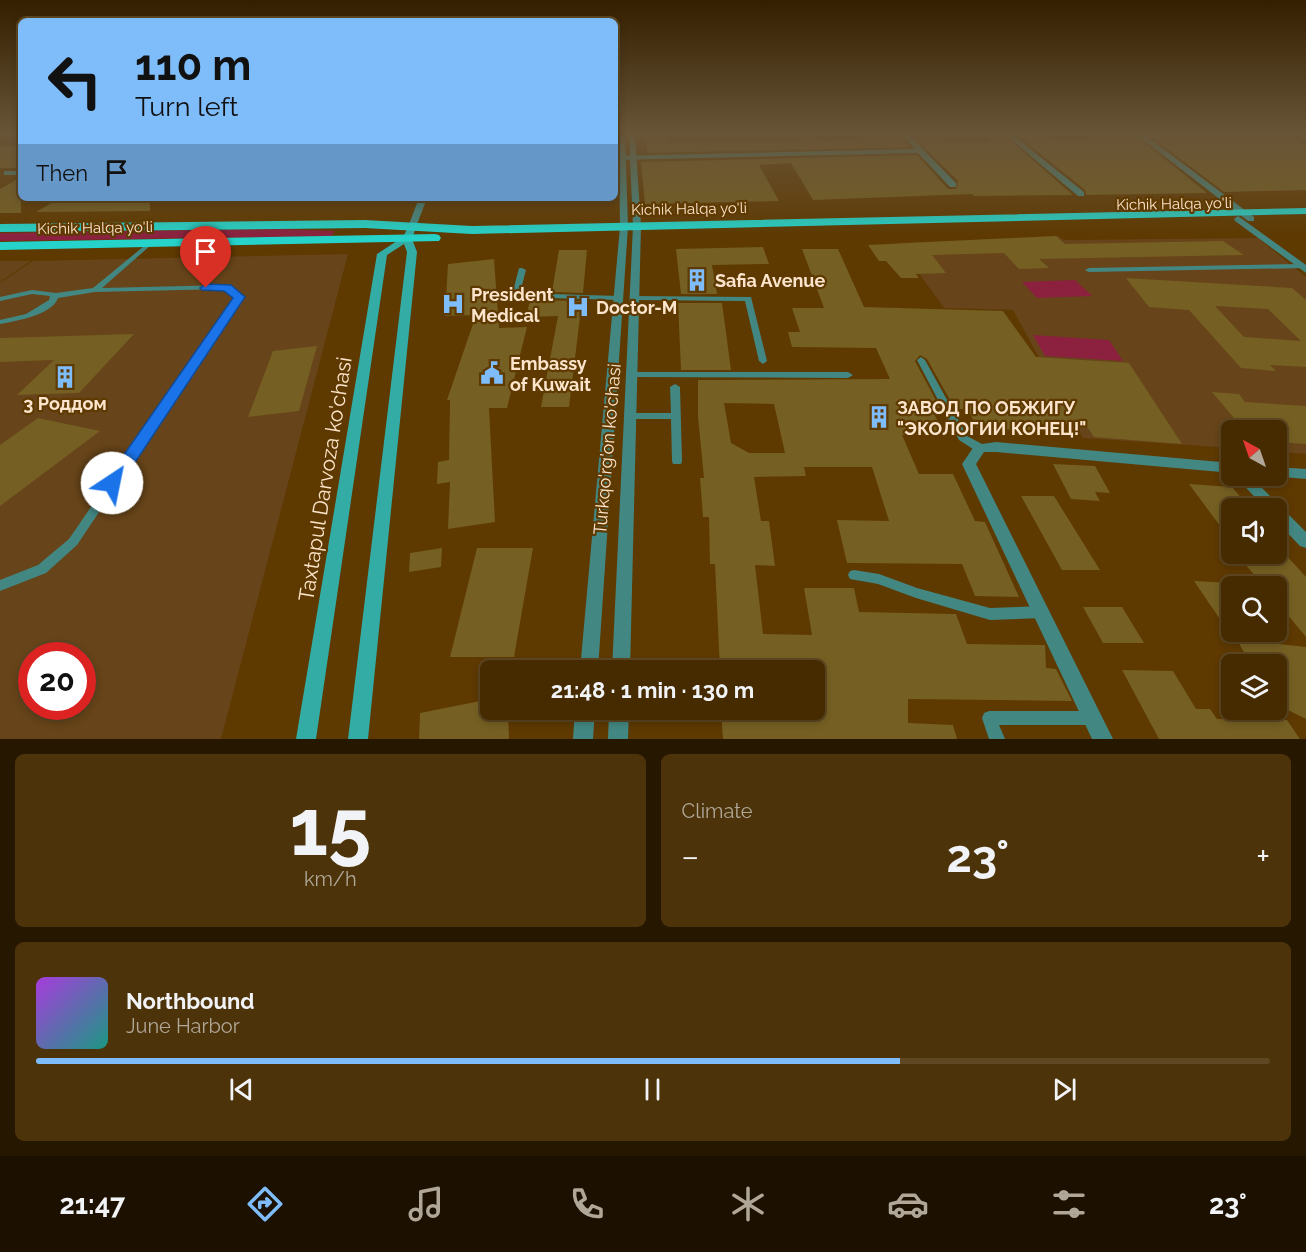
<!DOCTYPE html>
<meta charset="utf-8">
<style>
body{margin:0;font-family:Raleway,sans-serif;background:#4d330a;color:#f1f3f6;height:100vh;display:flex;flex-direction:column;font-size:22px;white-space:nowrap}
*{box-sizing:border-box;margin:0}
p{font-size:20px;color:#b0a799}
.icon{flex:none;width:33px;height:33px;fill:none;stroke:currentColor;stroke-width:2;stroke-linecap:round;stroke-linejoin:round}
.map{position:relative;height:739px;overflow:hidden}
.panel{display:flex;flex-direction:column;gap:15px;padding:15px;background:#261800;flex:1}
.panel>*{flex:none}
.top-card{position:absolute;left:18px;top:18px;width:600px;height:183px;border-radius:9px;box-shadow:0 3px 9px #0003,0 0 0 2px #5e4722;background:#7fbdfa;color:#111;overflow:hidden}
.needle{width:39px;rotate:320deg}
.buttons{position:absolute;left:1221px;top:420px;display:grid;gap:12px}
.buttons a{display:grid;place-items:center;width:66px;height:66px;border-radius:9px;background:#462b00;box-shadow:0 3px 9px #0003,0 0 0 2px #5e4722;font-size:30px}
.speed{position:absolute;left:18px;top:642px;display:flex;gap:12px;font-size:30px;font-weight:700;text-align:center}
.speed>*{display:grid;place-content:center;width:78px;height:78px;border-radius:50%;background:#462b00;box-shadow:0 3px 9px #0003,0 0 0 2px #5e4722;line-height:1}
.speed .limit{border:9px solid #d22;background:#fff;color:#111}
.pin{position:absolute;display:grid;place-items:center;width:51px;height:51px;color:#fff;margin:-62px -26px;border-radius:50% 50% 50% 0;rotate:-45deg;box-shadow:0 0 6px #0007}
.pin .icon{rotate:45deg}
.me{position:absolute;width:66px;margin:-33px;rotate:34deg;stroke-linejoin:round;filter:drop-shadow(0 0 4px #0008)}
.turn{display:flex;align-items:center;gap:21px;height:126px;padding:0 18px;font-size:27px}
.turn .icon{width:78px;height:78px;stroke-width:2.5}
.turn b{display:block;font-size:42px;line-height:51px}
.then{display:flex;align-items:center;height:57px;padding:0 18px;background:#0003;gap:12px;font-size:22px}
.big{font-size:45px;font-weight:700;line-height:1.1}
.panel .widget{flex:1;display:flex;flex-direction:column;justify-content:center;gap:9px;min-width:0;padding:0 21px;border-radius:9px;background:#4d330a}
.panel .dial{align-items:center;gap:0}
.dial b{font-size:78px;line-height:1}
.song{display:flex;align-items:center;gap:18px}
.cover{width:72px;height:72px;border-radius:9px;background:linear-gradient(135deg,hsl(280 70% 55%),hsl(170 70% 35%))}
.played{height:6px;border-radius:3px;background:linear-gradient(90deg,#7fbdfa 70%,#5e4722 70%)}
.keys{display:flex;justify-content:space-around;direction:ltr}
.heat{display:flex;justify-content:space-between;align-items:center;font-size:33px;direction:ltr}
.panel .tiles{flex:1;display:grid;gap:15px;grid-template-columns:1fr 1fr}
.widget:last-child{grid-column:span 2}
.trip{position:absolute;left:480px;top:660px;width:345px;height:60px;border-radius:9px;background:#462b00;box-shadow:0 3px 9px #0003,0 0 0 2px #5e4722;font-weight:700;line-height:60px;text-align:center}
.tabs{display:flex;height:96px;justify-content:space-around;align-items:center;background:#1c1100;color:#b0a799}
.tabs .icon{width:42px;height:42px}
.tabs .active{color:#7fbdfa}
.tabs b{font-size:27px;color:#f1f3f6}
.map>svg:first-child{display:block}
.built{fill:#674419;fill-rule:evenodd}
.green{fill:#8b213f}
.building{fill:#755f22;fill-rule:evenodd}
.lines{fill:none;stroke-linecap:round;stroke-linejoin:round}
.service{fill:#438782;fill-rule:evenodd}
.minor{fill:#438782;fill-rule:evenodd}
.tertiary{fill:#438782;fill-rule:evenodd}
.secondary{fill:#33aca5;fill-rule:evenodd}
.trunk{fill:#25d3ca;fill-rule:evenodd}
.route{fill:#1a73e8;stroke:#114b97;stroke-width:1.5}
.labels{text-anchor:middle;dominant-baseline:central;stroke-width:4.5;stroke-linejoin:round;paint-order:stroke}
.far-street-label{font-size:15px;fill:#fce5cc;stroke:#5e3900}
.poi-label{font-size:18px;font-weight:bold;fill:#fce5cc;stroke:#5e3900;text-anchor:start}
.street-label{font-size:18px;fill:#fce5cc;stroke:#5e3900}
.near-street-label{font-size:21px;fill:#fce5cc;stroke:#5e3900}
</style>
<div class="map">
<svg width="1306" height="739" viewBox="0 0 1306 739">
<rect width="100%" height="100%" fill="#5e3900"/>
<path class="built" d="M1058,236L1064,240L1258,238L1306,277V454L1277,452L1276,430H1232L1231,448L1083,438L1013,310L944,308L897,243Z
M348,254L221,739H0V283L33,261ZM32,656H82V706H32Z
M0,261H31L0,282Z"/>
<path class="green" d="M282,229L335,231L331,236L0,241V233Z
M1075,280L1092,296L1037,298L1022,282Z
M1033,335L1109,340L1123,361L1045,356Z"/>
<path class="building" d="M644,135H666L668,142L737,143L801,141L797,135H810L817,141L864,140L861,135H897L910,147L648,153Z
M984,135H1004L1073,195L974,196L972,194L813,200L791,163L759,165L779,201L645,204L641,162L917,155L948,189H956L958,181L915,138L944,139L947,142H991Z
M1017,135H1036L1041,139L1095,140L1090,135H1135L1207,193L1086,195L1085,190Z
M1149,135H1286L1306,146V190L1224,192Z
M0,146L21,147V168H0Z
M21,177V213H0V189Z
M60,198H150V211L36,212Z
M1056,236L1065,244L1223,241L1244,255L1039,259L1049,268L1019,269L1004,253L932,255L946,273L916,274L919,278H901L886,261H879L868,245Z
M763,247L769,264L712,265L717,294H681L676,249Z
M802,249H838L864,307L1003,311L1036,357L1129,363L1182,444L1094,437L1086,425L1038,424L1041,431L977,428L968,409H955L927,359L920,355L915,361L940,408H931L945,435H902L919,474H953L975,521L985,522L1019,597L975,596L962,564L847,563L837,520L889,521L872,467H804L806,476L754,477L761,521H769L775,566L755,565L763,634L812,635L804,588H854L859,612L956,614L967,644L1045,645L1046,668L1056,669L1072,701L908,699V723L953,725L957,739H723L721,710H814V670H720L715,564H710L709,517H703L700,478H704L698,417V380L890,379L876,348L792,347L788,332H800L792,308H824ZM724,403L774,404L785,453H749L731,443Z
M559,250H587L583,293L552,292Z
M494,259L499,328L527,327L507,408H489L495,522L448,529L450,482L437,484L438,462L449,460L450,400H447L476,315L445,316L448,264Z
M1126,278L1292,288L1306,300V367L1270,365L1276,371L1241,368L1189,310L1149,307ZM1215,306L1268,309L1301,341L1244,337Z
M530,300L582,301L569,407H541L558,316L526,317Z
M678,303H722L731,370H681Z
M134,334L79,393L17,395L54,360L0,362V338Z
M317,346L299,411L248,417L273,351Z
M1212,392L1239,394L1245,402L1306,406V444L1276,442V430H1244Z
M38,418L100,431L0,506V445Z
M1053,464L1095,466L1110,493L1095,492L1100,501L1071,499Z
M1189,484L1232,487L1250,508H1232V542Z
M1021,496H1054L1100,570H1062Z
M1276,544L1306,577V637L1276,601V586H1264L1238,556L1276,555Z
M442,548L441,567L409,572L410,553Z
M477,548H533L514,657H450Z
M1194,581L1232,583V637Z
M1083,607H1122L1144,643H1103Z
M1233,632H1260L1269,643L1306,647V719L1276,704V664H1250Z
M1122,670L1173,671L1196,709H1210L1217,719L1287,720L1300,739H1159Z
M490,699V710H508L509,739H419L420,713Z"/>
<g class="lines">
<path class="service" d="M149,242L151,243V245L102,288L227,285L243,297L77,545L46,573L0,591V580L38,565L69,539L235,297L225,289L95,292L58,298C52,315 16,321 0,324V320L26,314L49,300L50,296L32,294L0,301V297L32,290L56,293L93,288Z
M1302,264L1306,266L1305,268L1089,272L1085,270L1089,268Z
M519,268H522L526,270L520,293L619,296L623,298L619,300L513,297L512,295Z
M633,296L751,297L767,361L763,364L759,361L745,301L636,300L632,298Z
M921,357L925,360L967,436L984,445L985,448L984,451H976L959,440L917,360Z
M633,372H848L853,375L848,378L630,377L628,375L630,373Z
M675,384L680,387L682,461L681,464H673L672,461L671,419H631L626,416L631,413H671L670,387Z
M854,570L879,574L917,588L990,608L1042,606L1047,608L1049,612L1047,616L1042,618L990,620L916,598L878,584L850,579L848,575L850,571Z
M989,711H1092L1097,713L1099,718L1097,723L1092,725H999L1005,739H989L982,718L984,713Z"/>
<path class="minor" d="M902,135H909L956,183V187H950L918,153L615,160V156L915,149Z
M1006,135H1013L1084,192V196H1078Z
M1137,135H1145L1254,217V221H1248Z
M1298,135H1306V140Z
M4,171H21V175H4Z
M419,198H427L416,227L409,229L408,227Z
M1238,216L1306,265V273L1235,221L1234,219Z
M637,223L641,226L630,670H612L633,226Z
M624,224L628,227L598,670H580L620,227Z
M996,442L1232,463V473L996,452H984L976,464L1113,739H1092L962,464L975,445Z
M1276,467L1306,469V479L1271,476H1276Z
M1235,476H1250L1306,532V548L1300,546L1276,521V508H1265Z
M575,710H595L593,739H573Z
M609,710H629L628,739H608Z"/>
<path class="tertiary" d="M619,135H625L628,227L624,230L620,227Z
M629,135H635L641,226L637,229L633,226Z"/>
<path class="secondary" d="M412,224L416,227L412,239L417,252L368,739H348L407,252L404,244L387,255L316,739H296L377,254L403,237L408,227Z"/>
<path class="trunk" d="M1306,208V214L472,234L365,228L0,232V224L365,220L472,226Z
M435,234L439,235L441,238L439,241L0,250V242Z"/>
</g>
<linearGradient id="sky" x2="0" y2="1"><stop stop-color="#341f00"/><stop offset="0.56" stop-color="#685437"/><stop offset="1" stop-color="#685437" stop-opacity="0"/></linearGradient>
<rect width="1306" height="239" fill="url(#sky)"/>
<path class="route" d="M206,284L231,285L245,297L118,488H107L104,483L107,479L233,298L224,291L202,290L200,288Z"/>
<defs>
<g id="building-bare" transform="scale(1.8)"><path d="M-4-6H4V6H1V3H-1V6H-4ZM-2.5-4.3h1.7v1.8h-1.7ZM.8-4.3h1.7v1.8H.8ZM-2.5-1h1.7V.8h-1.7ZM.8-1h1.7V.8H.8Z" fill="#7fbdfa" stroke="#5e3900" stroke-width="2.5" paint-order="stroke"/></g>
<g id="hospital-bare" transform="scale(1.8)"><path d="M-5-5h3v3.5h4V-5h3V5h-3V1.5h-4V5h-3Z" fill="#7fbdfa" stroke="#5e3900" stroke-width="2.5" paint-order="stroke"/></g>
<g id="civic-bare" transform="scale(1.8)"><path d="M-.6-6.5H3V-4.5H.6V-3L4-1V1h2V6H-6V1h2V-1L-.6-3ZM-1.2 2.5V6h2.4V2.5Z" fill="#7fbdfa" stroke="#5e3900" stroke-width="2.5" paint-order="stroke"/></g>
</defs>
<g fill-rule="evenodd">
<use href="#building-bare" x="697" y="280"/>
<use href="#hospital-bare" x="453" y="304"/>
<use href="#hospital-bare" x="578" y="307"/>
<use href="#civic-bare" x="492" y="373"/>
<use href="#building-bare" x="65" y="377"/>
<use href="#building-bare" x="879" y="417"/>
</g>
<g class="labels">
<g class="far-street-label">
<text transform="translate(1174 204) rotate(-1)">Kichik Halqa yo'li</text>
<text transform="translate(689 209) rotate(-1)">Kichik Halqa yo'li</text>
<text transform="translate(95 228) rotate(-1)">Kichik Halqa yo'li</text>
</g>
<g class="poi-label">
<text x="715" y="280">Safia Avenue</text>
<text x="471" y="294">President<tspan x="471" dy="21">Medical</tspan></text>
<text x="596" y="307">Doctor-M</text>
<text x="510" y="363">Embassy<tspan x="510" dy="21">of Kuwait</tspan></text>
<text x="65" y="403" text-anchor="middle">3 Роддом</text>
<text x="897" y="407">ЗАВОД ПО ОБЖИГУ<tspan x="897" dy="21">"ЭКОЛОГИИ КОНЕЦ!"</tspan></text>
</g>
<g class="street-label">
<text transform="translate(607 449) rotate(-85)">Turkqo'rg'on ko'chasi</text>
</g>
<g class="near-street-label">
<text transform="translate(325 479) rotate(-81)">Taxtapul Darvoza ko'chasi</text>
</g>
</g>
</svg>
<div class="buttons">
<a><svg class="needle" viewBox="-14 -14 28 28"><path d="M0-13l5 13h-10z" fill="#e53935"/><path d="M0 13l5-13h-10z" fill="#b0a799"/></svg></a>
<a><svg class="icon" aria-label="sound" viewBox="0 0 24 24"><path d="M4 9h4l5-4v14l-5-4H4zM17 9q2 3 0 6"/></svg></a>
<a><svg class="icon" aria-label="search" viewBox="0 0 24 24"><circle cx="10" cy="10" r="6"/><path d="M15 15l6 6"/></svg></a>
<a><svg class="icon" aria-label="layers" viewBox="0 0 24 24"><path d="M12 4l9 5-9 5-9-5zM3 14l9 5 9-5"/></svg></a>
</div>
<div class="speed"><div class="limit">20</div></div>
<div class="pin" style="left:206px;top:288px;background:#d93025"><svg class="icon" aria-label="arrive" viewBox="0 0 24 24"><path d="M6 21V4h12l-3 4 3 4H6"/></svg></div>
<svg class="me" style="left:112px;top:483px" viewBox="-20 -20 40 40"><circle r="19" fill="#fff"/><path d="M0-13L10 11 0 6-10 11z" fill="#1a73e8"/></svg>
<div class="trip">21:48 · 1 min · 130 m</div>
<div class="top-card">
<div class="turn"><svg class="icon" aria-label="left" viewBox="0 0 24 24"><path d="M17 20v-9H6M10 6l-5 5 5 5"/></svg><div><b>110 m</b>Turn left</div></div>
<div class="then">Then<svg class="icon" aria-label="arrive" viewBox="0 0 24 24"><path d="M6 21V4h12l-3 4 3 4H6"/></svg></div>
</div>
</div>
<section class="panel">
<div class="tiles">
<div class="widget dial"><b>15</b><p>km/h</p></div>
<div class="widget"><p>Climate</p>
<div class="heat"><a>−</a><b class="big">23°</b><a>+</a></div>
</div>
<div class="widget">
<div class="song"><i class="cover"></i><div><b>Northbound</b><p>June Harbor</p></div></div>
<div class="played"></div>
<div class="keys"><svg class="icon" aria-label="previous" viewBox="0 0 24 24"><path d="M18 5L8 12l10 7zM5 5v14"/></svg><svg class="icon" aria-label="pause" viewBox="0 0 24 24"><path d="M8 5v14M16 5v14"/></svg><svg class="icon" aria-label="next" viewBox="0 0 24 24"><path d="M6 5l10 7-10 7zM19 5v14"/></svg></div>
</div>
</div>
</section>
<nav class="tabs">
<b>21:47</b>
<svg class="icon active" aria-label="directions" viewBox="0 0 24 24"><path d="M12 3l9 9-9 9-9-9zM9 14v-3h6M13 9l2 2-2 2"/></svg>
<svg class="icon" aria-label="music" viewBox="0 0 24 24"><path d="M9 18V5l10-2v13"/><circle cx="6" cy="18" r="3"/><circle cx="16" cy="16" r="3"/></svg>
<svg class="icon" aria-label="phone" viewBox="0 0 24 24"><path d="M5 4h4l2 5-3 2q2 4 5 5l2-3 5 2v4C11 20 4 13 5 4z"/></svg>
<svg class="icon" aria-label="climate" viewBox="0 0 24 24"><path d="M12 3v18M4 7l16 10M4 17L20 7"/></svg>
<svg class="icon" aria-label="car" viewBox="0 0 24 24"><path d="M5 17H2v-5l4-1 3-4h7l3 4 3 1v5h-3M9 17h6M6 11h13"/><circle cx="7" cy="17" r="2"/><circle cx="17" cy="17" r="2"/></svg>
<svg class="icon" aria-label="filters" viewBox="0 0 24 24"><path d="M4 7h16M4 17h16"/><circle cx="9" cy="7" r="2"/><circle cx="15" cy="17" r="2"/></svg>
<b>23°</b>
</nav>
